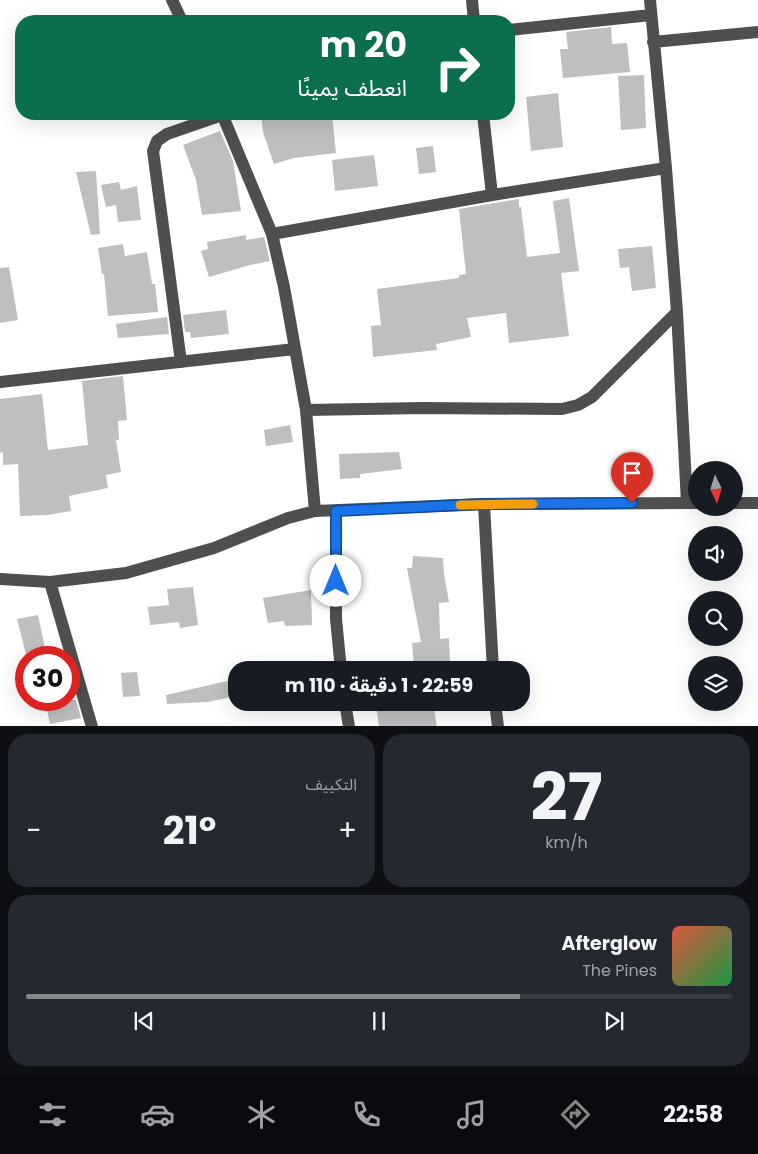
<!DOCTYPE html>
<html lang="ar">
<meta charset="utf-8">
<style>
body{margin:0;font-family:Poppins,"Noto Sans Arabic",sans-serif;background:#242831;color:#f1f3f6;direction:rtl;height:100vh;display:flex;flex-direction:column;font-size:19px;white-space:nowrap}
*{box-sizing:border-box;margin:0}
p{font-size:16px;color:#9ea1a6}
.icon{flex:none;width:28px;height:28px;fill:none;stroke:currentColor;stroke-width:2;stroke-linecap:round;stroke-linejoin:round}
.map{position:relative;height:726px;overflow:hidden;direction:ltr}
.drawer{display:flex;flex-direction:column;gap:8px;padding:8px;background:#0d0f14;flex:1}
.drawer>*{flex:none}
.hud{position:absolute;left:15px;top:15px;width:500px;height:105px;border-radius:20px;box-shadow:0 5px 20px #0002;direction:rtl;background:#0b6e4f;color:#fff;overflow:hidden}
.needle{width:32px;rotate:176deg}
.buttons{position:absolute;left:688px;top:461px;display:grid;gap:10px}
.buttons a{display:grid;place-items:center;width:55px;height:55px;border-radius:50%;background:#171b24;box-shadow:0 5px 20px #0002;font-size:25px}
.speed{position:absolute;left:15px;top:646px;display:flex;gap:10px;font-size:25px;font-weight:700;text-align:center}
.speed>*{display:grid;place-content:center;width:65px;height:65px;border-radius:50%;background:#171b24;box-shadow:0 5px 20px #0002;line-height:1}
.speed .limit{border:8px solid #d22;background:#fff;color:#111}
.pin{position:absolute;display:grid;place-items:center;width:42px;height:42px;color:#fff;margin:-51px -21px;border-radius:50% 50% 50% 0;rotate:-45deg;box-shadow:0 0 5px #0007}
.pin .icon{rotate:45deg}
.me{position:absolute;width:55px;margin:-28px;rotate:0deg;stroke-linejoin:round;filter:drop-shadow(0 0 4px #0008)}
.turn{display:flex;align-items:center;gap:18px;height:105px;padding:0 25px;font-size:22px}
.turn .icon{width:65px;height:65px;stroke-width:2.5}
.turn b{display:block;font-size:35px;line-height:42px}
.big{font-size:38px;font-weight:700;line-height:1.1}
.drawer .widget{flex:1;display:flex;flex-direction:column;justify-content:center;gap:8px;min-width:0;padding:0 18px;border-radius:20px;background:#242831}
.drawer .dial{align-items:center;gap:0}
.dial b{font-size:65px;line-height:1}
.song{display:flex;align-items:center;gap:15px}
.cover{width:60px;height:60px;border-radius:8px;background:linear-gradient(135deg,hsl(10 70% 55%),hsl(140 70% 35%))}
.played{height:5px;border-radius:2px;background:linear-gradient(90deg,#858687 70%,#363941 70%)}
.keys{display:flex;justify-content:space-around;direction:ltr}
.heat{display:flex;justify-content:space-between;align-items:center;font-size:28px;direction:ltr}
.drawer .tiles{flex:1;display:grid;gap:8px;grid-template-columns:1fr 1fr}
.widget:last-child{grid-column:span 2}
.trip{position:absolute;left:228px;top:661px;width:302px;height:50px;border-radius:20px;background:#171b24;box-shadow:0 5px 20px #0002;font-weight:700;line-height:50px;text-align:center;direction:rtl}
.menu{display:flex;height:80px;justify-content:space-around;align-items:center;background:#090b0e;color:#9ea1a6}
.menu .icon{width:35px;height:35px}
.menu .current{color:#858687}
.menu b{font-size:22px;color:#f1f3f6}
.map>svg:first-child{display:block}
.building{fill:#bfbfbf}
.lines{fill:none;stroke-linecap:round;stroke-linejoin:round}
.minor{stroke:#4f4f4f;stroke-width:12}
.route-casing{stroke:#114b97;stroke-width:12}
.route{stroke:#1a73e8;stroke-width:9}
.slow{stroke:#f59e0b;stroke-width:9}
</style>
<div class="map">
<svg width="758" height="727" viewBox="0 0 758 727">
<rect width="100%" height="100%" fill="#fff"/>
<path class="building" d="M611,27L612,44L627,43L630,72L563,78L560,49H568L566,32Z
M644,75L646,128L621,130L618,76Z
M558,93L563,147L531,151L526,97Z
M261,114H332L336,153L294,158L274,164L263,132Z
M220,131L233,161L241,211L202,215L196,180L183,145Z
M433,146L436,172L419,174L416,148Z
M374,155L378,186L335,191L332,160Z
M96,171L100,234L91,235L76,172Z
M119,182L121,190L137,186L141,220L118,222L116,205L106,207L101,185Z
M569,198L579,271L561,273L569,336L509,343L506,313L467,318L471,337L436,344L437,350L373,357L371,326L381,325L377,289L459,278V275L466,274L459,209L519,199V207H521L527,257L560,253L553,201Z
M246,235V240L264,237L270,261L250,265L209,277L201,251L208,249L207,242Z
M123,244L125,256L147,252L152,284H155L158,312L108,316L104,274H102L98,248Z
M652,246L656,288L632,291L629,267L620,268L618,249Z
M9,267L18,320L0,323V268Z
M226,310L229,334L191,338L190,332H185L183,315Z
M167,317L169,334L118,338L116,324Z
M123,376L127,420L118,421L119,440H116L121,472L106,475L108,488L69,496L71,511L48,515L20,516L18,464L3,465V452L0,453V399L42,394L48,450L88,445L82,381Z
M290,425L293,442L266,446L264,430Z
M399,452L402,469L360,474V478L340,479L339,454Z
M413,556L443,558L444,574L449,602L439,603L440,639L449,638L450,663L414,665L412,643L421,642L407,568H412Z
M193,587L198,625L180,628L179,622L150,625L148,607L169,605L167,589Z
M311,590L312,625L285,626L284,621L268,623L263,598Z
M38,615L47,658H27L17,619Z
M137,672L140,696L123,697L121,673Z
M236,679V696L208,702L167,704L166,695Z
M45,700H76L81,718L50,724Z
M400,702H433L437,727H379L376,705Z"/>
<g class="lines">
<path class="minor" d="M172,0L182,21
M472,0L474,21
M650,0L666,168L677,312L687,503
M509,30L651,15
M653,42L758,32
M222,114L272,234L284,287L306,410L315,511
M483,114L492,195
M272,234L492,195L666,168
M181,362L153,151L157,141L167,134L222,115
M0,382L295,349
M306,410L423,408L562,409L578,405L592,397L677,312
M734,503H758
M484,504L493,670
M336,511V619L341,670
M0,579L50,582L126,573L214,548L288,518L315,511L484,504L696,503
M50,582L92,727
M345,702L349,727
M495,702L498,727"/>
</g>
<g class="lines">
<g class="route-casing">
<path id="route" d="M336,581V511L484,504L632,503"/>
</g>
<use href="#route" class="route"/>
<path class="slow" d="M460,505L533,504"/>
</g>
</svg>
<div class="buttons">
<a><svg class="needle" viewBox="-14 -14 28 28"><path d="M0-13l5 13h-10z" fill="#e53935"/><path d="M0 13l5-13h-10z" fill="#9ea1a6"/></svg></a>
<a><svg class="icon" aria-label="sound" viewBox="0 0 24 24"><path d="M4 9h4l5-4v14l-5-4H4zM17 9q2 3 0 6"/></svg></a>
<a><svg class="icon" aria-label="search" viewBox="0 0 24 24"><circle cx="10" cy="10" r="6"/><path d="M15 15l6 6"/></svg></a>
<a><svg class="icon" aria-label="layers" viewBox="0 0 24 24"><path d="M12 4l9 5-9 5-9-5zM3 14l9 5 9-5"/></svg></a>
</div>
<div class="speed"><div class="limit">30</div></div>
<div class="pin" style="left:632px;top:503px;background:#d93025"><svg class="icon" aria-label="arrive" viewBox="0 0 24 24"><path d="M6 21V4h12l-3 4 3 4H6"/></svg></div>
<svg class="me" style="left:336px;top:581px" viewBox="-20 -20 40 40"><circle r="19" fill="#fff"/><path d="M0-13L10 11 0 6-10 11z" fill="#1a73e8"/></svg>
<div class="trip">22:59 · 1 دقيقة · 110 m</div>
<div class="hud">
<div class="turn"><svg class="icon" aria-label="right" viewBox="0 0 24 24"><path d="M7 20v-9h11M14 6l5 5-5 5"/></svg><div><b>20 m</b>انعطف يمينًا</div></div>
</div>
</div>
<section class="drawer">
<div class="tiles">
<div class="widget dial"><b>27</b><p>km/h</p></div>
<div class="widget"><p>التكييف</p>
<div class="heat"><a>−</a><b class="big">21°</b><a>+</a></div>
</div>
<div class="widget">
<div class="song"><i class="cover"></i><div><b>Afterglow</b><p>The Pines</p></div></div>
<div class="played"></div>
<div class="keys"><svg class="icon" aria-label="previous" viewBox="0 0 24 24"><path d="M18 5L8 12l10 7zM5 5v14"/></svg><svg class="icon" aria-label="pause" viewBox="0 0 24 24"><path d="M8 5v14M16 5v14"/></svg><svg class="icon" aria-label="next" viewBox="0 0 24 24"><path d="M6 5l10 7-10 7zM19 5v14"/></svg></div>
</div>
</div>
</section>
<nav class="menu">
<b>22:58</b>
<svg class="icon current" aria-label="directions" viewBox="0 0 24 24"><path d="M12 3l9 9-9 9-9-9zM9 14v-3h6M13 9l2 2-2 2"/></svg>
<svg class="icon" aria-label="music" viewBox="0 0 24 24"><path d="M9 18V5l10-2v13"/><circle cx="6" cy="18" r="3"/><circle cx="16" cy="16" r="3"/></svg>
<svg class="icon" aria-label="phone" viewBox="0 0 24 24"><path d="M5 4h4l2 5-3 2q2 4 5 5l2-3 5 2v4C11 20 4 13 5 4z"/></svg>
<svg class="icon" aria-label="climate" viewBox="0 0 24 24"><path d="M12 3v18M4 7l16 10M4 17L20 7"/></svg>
<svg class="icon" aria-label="car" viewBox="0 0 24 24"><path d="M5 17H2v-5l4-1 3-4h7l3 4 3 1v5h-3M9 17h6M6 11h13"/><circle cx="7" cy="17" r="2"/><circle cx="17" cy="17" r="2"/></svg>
<svg class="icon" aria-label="filters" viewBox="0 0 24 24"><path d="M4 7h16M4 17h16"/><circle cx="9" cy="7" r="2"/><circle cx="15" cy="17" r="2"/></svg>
</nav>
